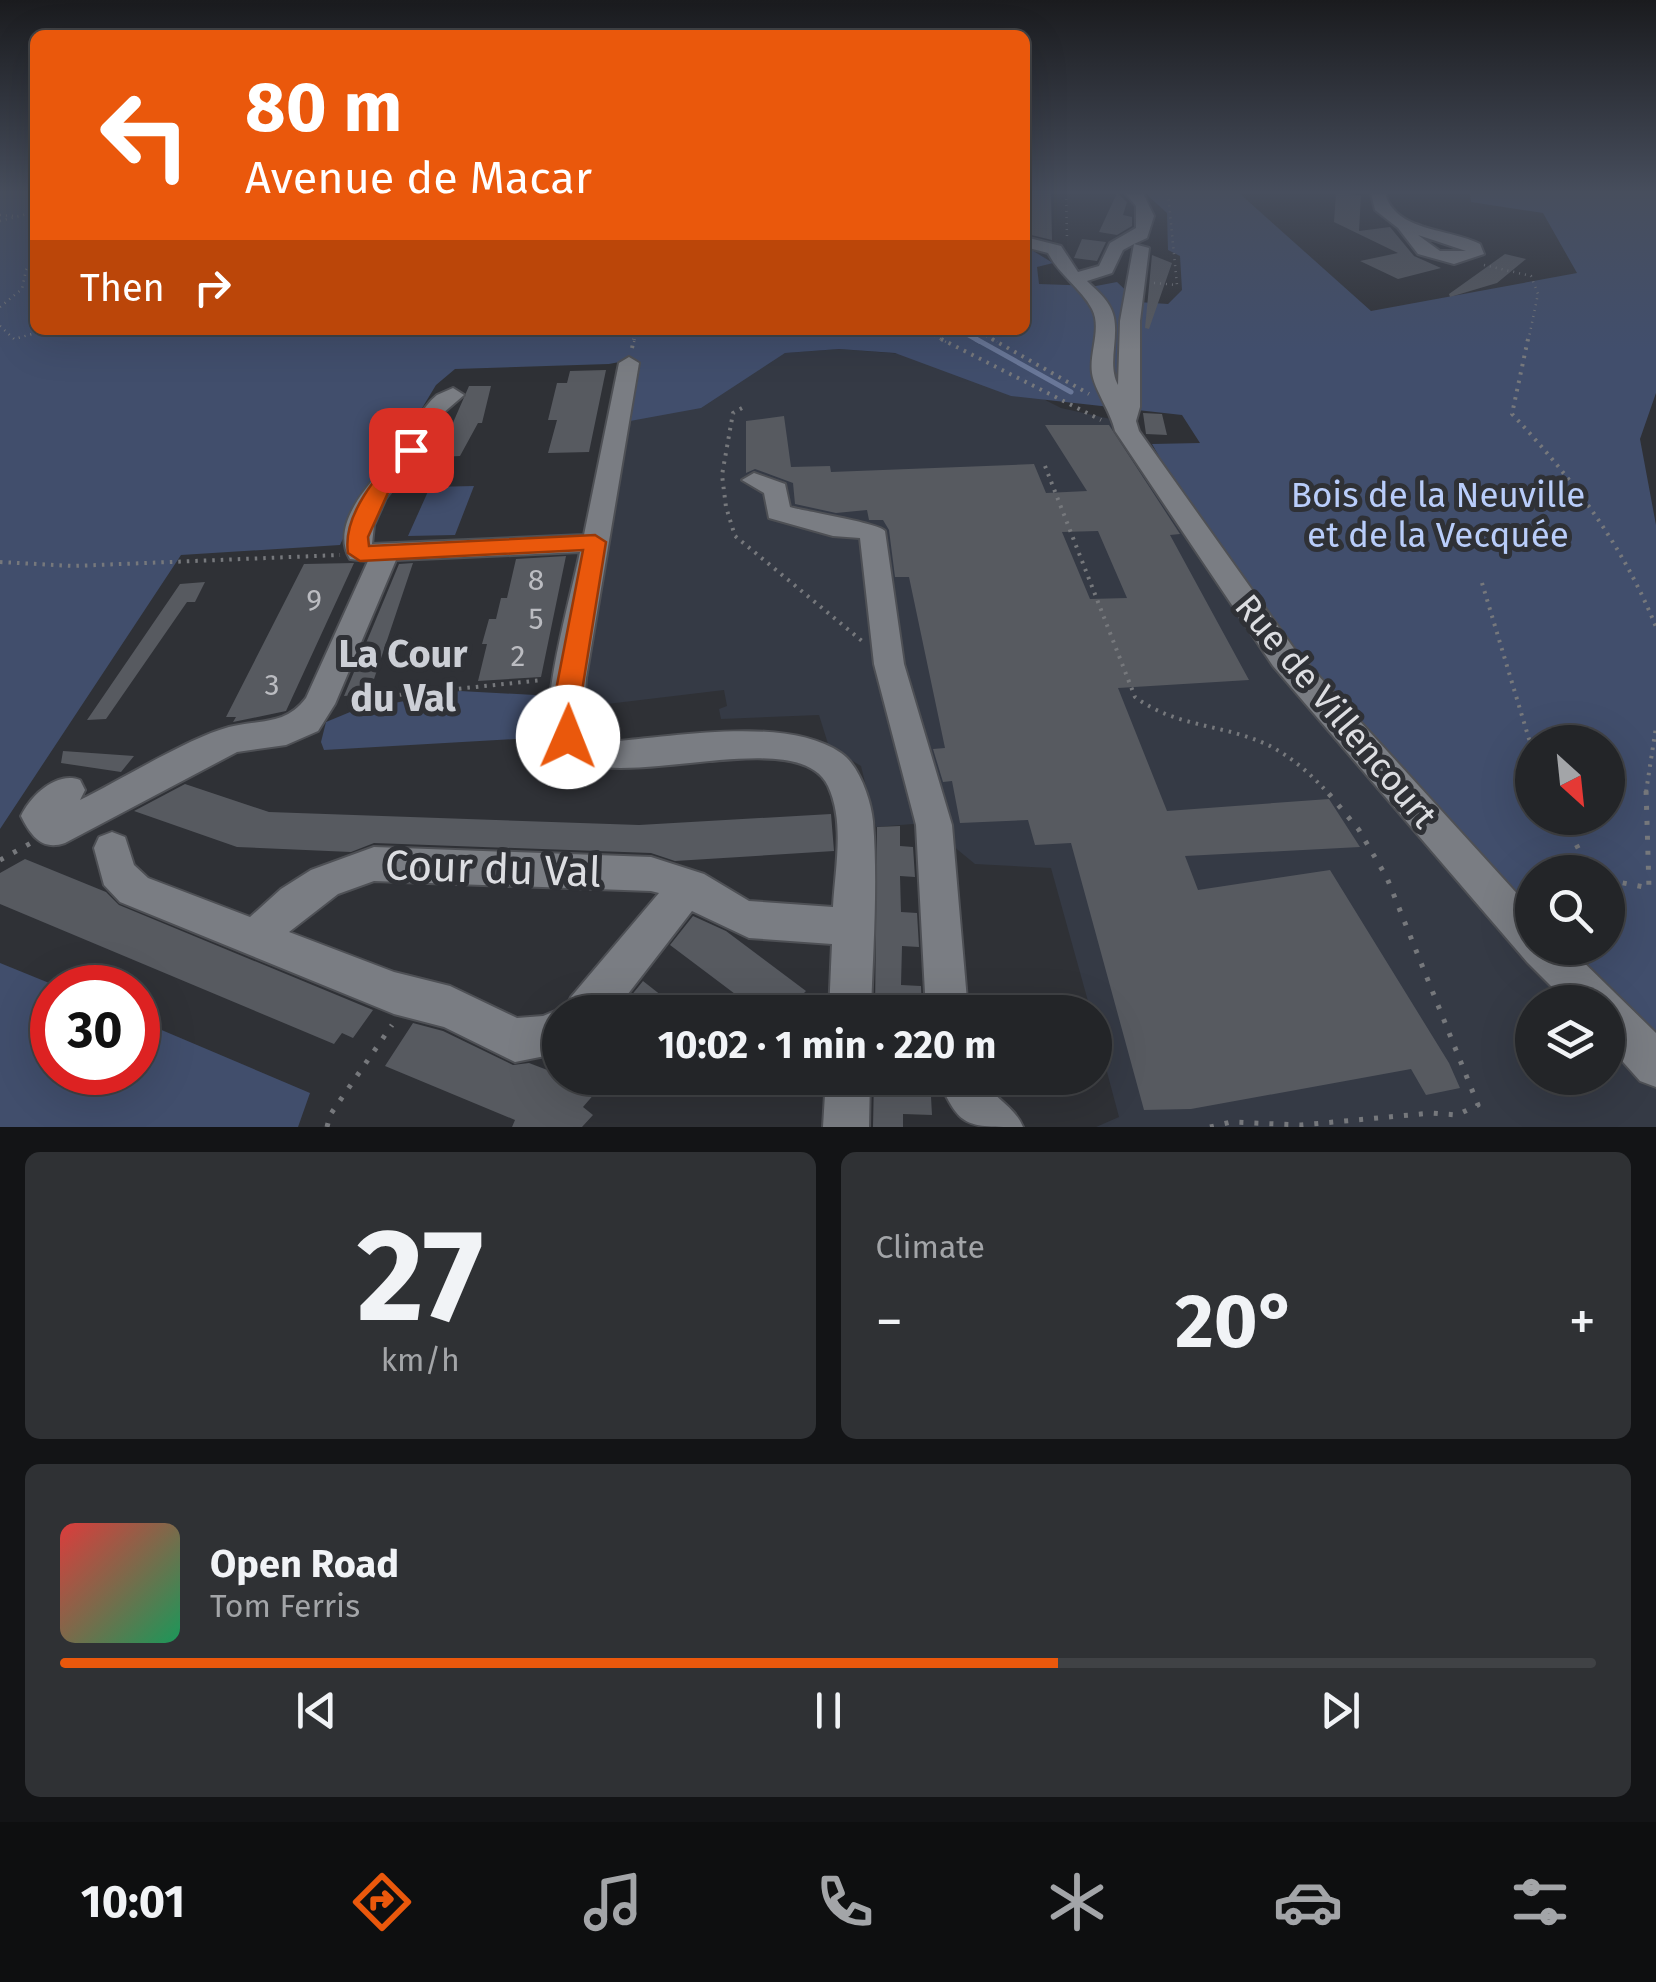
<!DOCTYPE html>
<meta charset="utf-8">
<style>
body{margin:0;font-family:"Fira Sans",sans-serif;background:#2f3134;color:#f1f3f6;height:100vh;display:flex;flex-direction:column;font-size:38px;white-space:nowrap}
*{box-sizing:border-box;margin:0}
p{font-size:32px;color:#a3a5a8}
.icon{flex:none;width:55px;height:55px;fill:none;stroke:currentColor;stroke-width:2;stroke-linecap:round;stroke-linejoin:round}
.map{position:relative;height:1127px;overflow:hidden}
.panel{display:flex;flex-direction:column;gap:25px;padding:25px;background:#131416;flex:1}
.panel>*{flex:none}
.top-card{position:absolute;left:30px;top:30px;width:1000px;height:305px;border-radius:15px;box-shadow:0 10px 40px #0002,0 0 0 2px #404245;background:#ea580c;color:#fff;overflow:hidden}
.needle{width:65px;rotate:153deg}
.fabs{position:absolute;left:1515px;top:725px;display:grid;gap:20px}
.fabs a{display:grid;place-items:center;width:110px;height:110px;border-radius:50%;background:#232528;box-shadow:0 10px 40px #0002,0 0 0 2px #404245;font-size:50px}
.speed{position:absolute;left:30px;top:965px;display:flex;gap:20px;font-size:50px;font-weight:700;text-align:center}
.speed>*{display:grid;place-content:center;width:130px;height:130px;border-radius:50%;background:#232528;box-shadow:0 10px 40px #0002,0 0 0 2px #404245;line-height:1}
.speed .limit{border:15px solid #d22;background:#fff;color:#111}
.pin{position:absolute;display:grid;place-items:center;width:85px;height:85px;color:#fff;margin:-42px;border-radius:20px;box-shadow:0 5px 15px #0006}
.me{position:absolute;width:110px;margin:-55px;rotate:1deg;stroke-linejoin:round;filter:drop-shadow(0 0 8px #0008)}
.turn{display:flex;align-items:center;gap:35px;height:210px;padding:0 50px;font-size:45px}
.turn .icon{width:130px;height:130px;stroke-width:2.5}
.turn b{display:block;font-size:70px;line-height:85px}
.then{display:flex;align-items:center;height:95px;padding:0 50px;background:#0003;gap:20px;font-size:38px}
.big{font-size:75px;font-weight:700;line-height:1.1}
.panel .tile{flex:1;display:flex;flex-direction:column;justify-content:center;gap:15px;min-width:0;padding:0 35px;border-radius:15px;background:#2f3134}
.panel .dial{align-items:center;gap:0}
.dial b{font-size:130px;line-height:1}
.song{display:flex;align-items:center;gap:30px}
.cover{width:120px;height:120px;border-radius:15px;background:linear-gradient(135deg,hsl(0 70% 55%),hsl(150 70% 35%))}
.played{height:10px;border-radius:5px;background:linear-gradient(90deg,#ea580c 65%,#404245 65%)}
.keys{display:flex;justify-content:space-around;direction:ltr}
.heat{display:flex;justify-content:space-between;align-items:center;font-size:55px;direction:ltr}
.panel .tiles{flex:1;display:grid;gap:25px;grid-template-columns:1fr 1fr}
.tile:last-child{grid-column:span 2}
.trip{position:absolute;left:542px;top:995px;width:570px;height:100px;border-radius:50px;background:#232528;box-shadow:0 10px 40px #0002,0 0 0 2px #404245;font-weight:700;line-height:100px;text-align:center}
.dock{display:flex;height:160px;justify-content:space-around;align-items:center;background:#0e0f10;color:#a3a5a8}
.dock .icon{width:70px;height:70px}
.dock .current{color:#ea580c}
.dock b{font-size:45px;color:#f1f3f6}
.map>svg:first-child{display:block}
.built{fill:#353a45}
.green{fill:#414e6c;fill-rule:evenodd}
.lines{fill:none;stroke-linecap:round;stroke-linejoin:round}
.stream-far1{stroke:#697798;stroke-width:4}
.stream{stroke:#697798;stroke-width:5}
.building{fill:#575a60;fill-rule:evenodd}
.minor-casing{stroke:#4e5055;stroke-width:4}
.path-far2{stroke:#76787c;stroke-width:2.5;stroke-dasharray:1 5;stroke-linecap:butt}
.path-far1{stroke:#76787c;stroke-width:4;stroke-dasharray:2.5 6;stroke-linecap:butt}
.path{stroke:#76787c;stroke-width:5;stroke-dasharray:4 11;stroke-linecap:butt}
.minor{fill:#7a7d83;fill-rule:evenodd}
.route{fill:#ea580c;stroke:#983908;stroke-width:2.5}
.labels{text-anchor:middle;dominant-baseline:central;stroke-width:10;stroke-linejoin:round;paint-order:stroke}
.number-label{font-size:30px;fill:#bbbcc1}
.park-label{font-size:35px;fill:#b9cdfa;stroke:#2f3136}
.street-label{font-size:35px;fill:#dcdde1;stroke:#2f3136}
.neighbourhood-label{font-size:38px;font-weight:bold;fill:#cccfd6;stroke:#2f3136}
.near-street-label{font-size:42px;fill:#dcdde1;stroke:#2f3136}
</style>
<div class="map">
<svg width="1656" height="1127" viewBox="0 0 1656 1127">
<rect width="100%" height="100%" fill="#2f3136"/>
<path class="built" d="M839,349L916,355L946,350L1061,408L1115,420L1309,699L1582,1002H1532V1078H1608V1031L1656,1085V1127H1096L1119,1117L1095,1027V1012H1091L1051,868L975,864L925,823L876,827L861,766L829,747L819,715L721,719L719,709L727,706L724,690L607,704L587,713L579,695L623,420L785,353Z"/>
<path class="green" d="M0,193H35V330H1025V246L1053,263L1037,267L1039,284L1096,286L1117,282L1138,302L1168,304L1182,290L1180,256L1168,250L1167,213L1145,193H1239L1371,311L1577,273L1543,213L1471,202L1470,193H1656V393L1640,439L1656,525V1085L1608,1032V1002H1581L1282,671L1152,444L1200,443L1182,415L1011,396L895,353L839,349L785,353L701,408L630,421L635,359L609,364L455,369L436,385L395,453L370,481L340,545L181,555L0,829ZM1532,742H1608V818H1532ZM1532,872H1608V948H1532Z
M474,486L455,535L408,536L430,487Z
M460,691L535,695L555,709L550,729L532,738L324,750L321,742L326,722L355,710Z
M0,963L59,987L52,988V1072H138V1020L310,1093L298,1127H0Z"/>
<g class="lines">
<path class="stream-far1" d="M959,330L980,342"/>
<path class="stream" d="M976,339L1071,392"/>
</g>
<path class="building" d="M1028,193H1051L1052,240L1027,234Z
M1117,193L1127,202L1123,215L1132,217V226L1117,235L1099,232Z
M1336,193L1361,195L1359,231L1390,227L1414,256L1441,268L1398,279L1360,261L1398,253L1334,222Z
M1082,239L1106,242L1097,261L1074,258Z
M1505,254L1526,259L1497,283L1450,297L1449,294Z
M1152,255L1172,263L1149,329L1145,328Z
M606,370L589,452L548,453L557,420H548L557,383H567L570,371Z
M469,386H491L482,423H478L460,456L438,457Z
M1143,413L1162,414L1167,435L1146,434Z
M784,416L791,467L830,466L831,472L1034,464L1046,493L1087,491L1045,425H1109L1180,534L1170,535L1249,680L1118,688L1167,811L1329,799L1360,847L1185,856L1198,890L1330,870L1449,1063L1460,1088L1426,1095L1411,1069L1191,1109L1144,1110L1071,843L1035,845L1028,820L960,823L952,781L943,782L933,749L945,748L909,577H895L889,530L883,520H869L867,510L836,513L795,504L793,483L755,469L746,473V421ZM1098,531L1101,538L1127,598L1090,599L1062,532Z
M566,556L541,677L478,681L487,644H482L489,619H496L501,598H507L516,559Z
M354,563L286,711L233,722L236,717H226L304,564Z
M413,563L369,694L344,696L399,564Z
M205,582L195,602H187L106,719L87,720L180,584Z
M63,751L134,756L121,772L61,763Z
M185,784L269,812L639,825L831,814L834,851L675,861L651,853L374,843L351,852L237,847L134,811Z
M900,826V846L913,847L915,877L900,876L901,912L917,913L919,947L902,946L901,985L921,986L922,1012H875L877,827Z
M25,859L106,892L119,905L373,1010L353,1038L342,1033L334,1044L0,904V873Z
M693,916L726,931L806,991L804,993L824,1012H759L670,945Z
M643,981L671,1003L663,1012H618Z
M413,1023L443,1031L513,1065L529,1063L550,1071L560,1060V1078H608L583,1107L593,1115L582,1127H512L515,1120L385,1066Z
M874,1078H930L932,1115L903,1114V1127H873Z"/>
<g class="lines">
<g class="minor-casing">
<path id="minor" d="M1125,193H1143L1154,216L1147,238L1134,244L1149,248L1140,321V407L1136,421L1139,431L1295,650L1532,910V948H1569L1656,1033V1087L1640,1081L1608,1045V1002H1567L1527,962L1273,666L1115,431C1111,412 1094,389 1092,373C1089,353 1102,328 1092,309C1081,288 1059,275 1048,253L1025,247V237L1061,246L1078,272L1099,266L1110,243L1136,228V206ZM1134,244L1120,321L1118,385C1105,361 1124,329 1109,305C1104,296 1094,288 1087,281L1112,273L1123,250Z
M1371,193H1385C1395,232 1449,228 1480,244L1484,254L1454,264L1418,254L1398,228L1375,210ZM1418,235L1466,251H1440Z
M629,357L639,363L586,678L583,731L593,739L607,742C671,737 786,715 841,753C859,765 871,800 873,821C878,884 873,950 871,1012H829L832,944L749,938L692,911L614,1012H560V1053L515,1062L444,1027L394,1014L120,902L104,885L94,848L99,837L112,832L125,837L134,865L148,878L250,917L281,889L311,870L374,847L651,857L704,874L749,901L833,907C835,869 845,822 828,786C795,715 578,812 552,739C539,706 572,592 580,552L396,560L335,704L318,731L286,745L237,752L65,843C42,851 31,836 21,816C31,795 57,771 80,780L85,790L80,800C121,780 188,738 229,727C260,719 285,726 306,698L368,561L350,559C326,518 384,471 405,441C416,425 421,408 437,395L453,388L464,395L442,414L427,443L386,498L374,525L372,544L584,535L619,363ZM374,881L651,891L659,893L571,997L565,1011L560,1009L543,1016L517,1018L450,986L394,972L289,932L338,894Z
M754,473L785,484L790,507C808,512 879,523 885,531L904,664L952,825L968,1012H926L916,825L874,664L860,538L833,536L769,518L764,493L742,480Z
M826,1078H870L869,1127H823Z
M937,1078H982C992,1098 1014,1105 1023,1127C962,1127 961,1127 937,1078Z"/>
</g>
<path class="path-far2" d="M1066,193L1067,238
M35,214V228
M0,215L15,216
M0,221L35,212
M1484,265L1531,276L1538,294L1528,342
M1154,283L1177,285L1168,193
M0,307L22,289L26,270L35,257
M0,326L14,339L47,330
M924,330L946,342
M976,330L997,342
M634,342L637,330"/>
<path class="path-far1" d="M941,339L1101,420
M992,339L1089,394
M1528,339L1512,414C1572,478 1623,545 1656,627
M632,348L634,339
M742,408L733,413L722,475L726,507L735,536L862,641
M1045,466L1135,697C1175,727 1222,724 1266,744C1289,755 1310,773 1327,792
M0,562L73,566L340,555
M1482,583L1532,749
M349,700L543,680
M1646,792L1656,727"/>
<path class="path" d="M1563,818L1590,872
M0,860L31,843
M1608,880L1649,888L1646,789
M327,1127L330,1115L392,1025
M1210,1127L1231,1122L1301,1125L1432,1113L1457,1115L1478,1105L1387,878L1359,830L1325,789"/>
<use href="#minor" class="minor"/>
</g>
<linearGradient id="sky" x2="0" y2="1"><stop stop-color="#1a1b1e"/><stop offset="0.55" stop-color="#474e5d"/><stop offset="1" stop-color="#474e5d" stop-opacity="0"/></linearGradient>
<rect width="1656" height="350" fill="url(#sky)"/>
<path class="route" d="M411,444L421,450L392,484L368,537L369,546L595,535L606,542L578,716L581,737L577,745L568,748L558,745L551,716L583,550L360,561L348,553C342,514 379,473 404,446Z"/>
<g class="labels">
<g class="number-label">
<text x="536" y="580">8</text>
<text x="314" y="600">9</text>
<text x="536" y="619">5</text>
<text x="518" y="656">2</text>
<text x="272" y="685">3</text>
</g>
<g class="park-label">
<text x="1438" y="495">Bois de la Neuville<tspan x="1438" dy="40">et de la Vecquée</tspan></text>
</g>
<g class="street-label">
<text transform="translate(1336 711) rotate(50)">Rue de Villencourt</text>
</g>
<g class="neighbourhood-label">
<text x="403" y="654">La Cour<tspan x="403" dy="44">du Val</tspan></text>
</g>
<g class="near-street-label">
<text transform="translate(493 869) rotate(2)">Cour du Val</text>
</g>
</g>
</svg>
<div class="fabs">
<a><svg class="needle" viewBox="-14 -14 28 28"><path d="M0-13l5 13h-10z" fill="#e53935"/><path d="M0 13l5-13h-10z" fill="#a3a5a8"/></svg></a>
<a><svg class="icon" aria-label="search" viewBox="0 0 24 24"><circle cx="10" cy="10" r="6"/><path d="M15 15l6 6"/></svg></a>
<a><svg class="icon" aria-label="layers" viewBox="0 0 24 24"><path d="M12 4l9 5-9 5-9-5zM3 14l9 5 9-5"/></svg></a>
</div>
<div class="speed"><div class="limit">30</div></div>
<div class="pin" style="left:411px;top:450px;background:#d93025"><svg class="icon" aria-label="arrive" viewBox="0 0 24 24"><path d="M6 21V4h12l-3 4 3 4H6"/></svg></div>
<svg class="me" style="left:568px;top:737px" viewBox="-20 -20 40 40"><circle r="19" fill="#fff"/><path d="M0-13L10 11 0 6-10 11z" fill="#ea580c"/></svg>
<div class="trip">10:02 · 1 min · 220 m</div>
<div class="top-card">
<div class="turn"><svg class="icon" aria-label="left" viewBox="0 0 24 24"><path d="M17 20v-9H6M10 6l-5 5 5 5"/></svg><div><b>80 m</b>Avenue de Macar</div></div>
<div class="then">Then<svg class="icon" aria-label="right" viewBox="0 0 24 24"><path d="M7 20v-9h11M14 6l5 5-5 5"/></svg></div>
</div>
</div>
<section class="panel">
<div class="tiles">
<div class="tile dial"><b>27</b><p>km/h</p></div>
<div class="tile"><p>Climate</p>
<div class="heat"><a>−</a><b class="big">20°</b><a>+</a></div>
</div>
<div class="tile">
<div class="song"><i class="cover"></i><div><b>Open Road</b><p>Tom Ferris</p></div></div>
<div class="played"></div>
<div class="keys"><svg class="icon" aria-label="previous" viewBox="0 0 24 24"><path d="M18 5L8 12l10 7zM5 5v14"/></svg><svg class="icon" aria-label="pause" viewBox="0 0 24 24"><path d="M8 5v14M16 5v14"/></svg><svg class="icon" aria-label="next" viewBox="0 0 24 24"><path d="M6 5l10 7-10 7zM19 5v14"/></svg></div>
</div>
</div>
</section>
<nav class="dock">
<b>10:01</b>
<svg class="icon current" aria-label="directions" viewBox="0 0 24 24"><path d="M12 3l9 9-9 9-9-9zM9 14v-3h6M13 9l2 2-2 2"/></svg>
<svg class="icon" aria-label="music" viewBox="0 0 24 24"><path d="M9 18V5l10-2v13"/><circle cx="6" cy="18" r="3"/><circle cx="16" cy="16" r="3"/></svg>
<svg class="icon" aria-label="phone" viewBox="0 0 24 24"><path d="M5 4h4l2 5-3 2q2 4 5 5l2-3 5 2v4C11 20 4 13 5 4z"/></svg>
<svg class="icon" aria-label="climate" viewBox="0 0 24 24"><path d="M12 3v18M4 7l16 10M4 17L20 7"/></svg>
<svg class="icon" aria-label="car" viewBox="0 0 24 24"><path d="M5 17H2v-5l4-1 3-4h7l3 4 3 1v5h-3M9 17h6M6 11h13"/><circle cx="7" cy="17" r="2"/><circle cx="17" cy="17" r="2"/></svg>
<svg class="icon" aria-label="filters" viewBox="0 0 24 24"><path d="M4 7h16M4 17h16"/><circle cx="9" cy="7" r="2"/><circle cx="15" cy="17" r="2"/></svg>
</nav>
